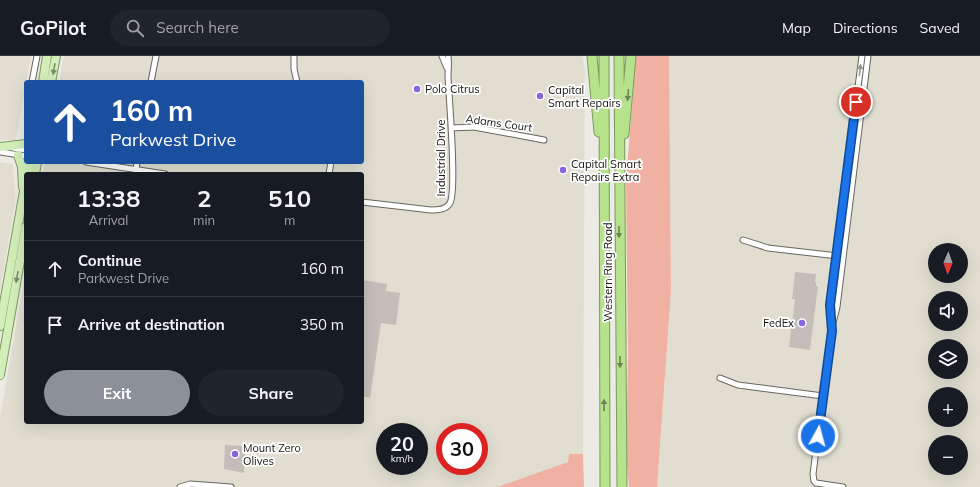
<!DOCTYPE html>
<html lang="en">
<head>
<meta charset="utf-8">
<style>
	body { margin:0; font-family:Mulish,sans-serif; background:#20242c; color:#f1f3f6; height:100vh; display:flex; flex-direction:column; font-size:15px; white-space:nowrap }
	* { box-sizing:border-box; margin:0 }
	p { font-size:13px; color:#9ea1a6 }
	.icon { flex:none; width:22px; height:22px; fill:none; stroke:currentColor; stroke-width:2; stroke-linecap:round; stroke-linejoin:round }
	.map { position:relative; flex:1; overflow:hidden }
	.panel { position:absolute; left:24px; top:116px; width:340px; height:252px; display:flex; flex-direction:column; background:#171b24; border-radius:4px; box-shadow:0 4px 16px #0002 }
	.panel>* { flex:none }
	.banner { position:absolute; left:24px; top:24px; width:340px; height:84px; border-radius:4px; box-shadow:0 4px 16px #0002; background:#1a4fa0; color:#fff; overflow:hidden }
	.needle { width:26px; rotate:182deg }
	.tools { position:absolute; left:928px; top:187px; display:grid; gap:8px }
	.tools a { display:grid; place-items:center; width:40px; height:40px; border-radius:50%; background:#171b24; box-shadow:0 4px 16px #0002; font-size:20px }
	.speed { position:absolute; left:376px; top:367px; display:flex; gap:8px; font-size:20px; font-weight:700; text-align:center }
	.speed>* { display:grid; place-content:center; width:52px; height:52px; border-radius:50%; background:#171b24; box-shadow:0 4px 16px #0002; line-height:1 }
	.speed small { font-size:10px; font-weight:400 }
	.speed .limit { border:6px solid #d22; background:#fff; color:#111 }
	.pin { position:absolute; display:grid; place-items:center; width:34px; height:34px; color:#fff; margin:-17px; border:2px solid #fff; border-radius:50%; box-shadow:0 1px 4px #0007 }
	.me { position:absolute; width:44px; margin:-22px; rotate:7deg; stroke-linejoin:round; filter:drop-shadow(0 0 3px #0008) }
	.turn { display:flex; align-items:center; gap:14px; height:84px; padding:0 20px; font-size:18px }
	.turn .icon { width:52px; height:52px; stroke-width:2.5 }
	.turn b { display:block; font-size:28px; line-height:34px }
	.eta { display:flex; justify-content:space-evenly; align-items:center; height:68px; text-align:center }
	.eta b { font-size:24px; font-weight:700; line-height:28px }
	.button { display:flex; gap:8px; margin-top:auto; padding:8px 20px }
	.button a { flex:1; height:46px; border-radius:24px; background:#8c9099; color:#fff; font-size:16px; font-weight:700; line-height:46px; text-align:center }
	.button a+a { background:#20242c; color:#f1f3f6 }
	ul { padding:0; list-style:none }
	li { display:flex; align-items:center; gap:12px; height:56px; padding:0 20px; border-top:1px solid #363941 }
	li div { flex:1 }
	li b { display:block; font-size:15px }
	li em { font-style:normal }
	header { display:flex; align-items:center; gap:24px; box-sizing:border-box; height:56px; padding:0 20px; background:#171b24; border-bottom:1px solid #363941 }
	header strong { font-size:19px }
	nav { display:flex; gap:22px; margin-inline-start:auto; font-size:14px }
	.search { width:280px; height:36px; background:#20242c; display:flex; align-items:center; gap:10px; box-sizing:border-box; padding:0 14px; border-radius:22px; color:#9ea1a6; font-size:15px }
	.map>svg:first-child { display:block }
	.built { fill:#e1ded1; fill-rule:evenodd }
	.green { fill:#f0b1a3 }
	.building { fill:#c3beba }
	.lines { fill:none; stroke-linecap:round; stroke-linejoin:round }
	.minor-casing { stroke:#676661; stroke-width:7 }
	.primary-casing { stroke:#7d9a60; stroke-width:10 }
	.motorway-casing { stroke:#7d9a60; stroke-width:11 }
	.minor { stroke:#fff; stroke-width:5 }
	.primary { stroke:#d3eeb9; stroke-width:8 }
	.motorway { stroke:#b5e28a; stroke-width:9 }
	.oneway { fill:#7d8c6e }
	.oneway2 { fill:#959594 }
	.oneway3 { fill:#6d8554 }
	.route-casing { stroke:#114b97; stroke-width:10 }
	.route { stroke:#1a73e8; stroke-width:7 }
	.poi-dot { fill:#8964df; stroke:#fff; stroke-width:1.5 }
	.labels { text-anchor:middle; stroke-width:3.5; stroke-linejoin:round; paint-order:stroke }
	.poi-label { font-size:11px; fill:#141412; stroke:#fff; text-anchor:start }
	.street-label { font-size:11px; fill:#141412; stroke:#fff }
</style>
</head>
<body>
<header>
<strong>GoPilot</strong>
<div class="search"><svg class="icon" aria-label="search" viewBox="0 0 24 24"><circle cx="10" cy="10" r="6"/><path d="M15 15l6 6"/></svg>Search here</div>
<nav><a>Map</a><a>Directions</a><a>Saved</a></nav>
</header>
<div class="map">
<svg width="980" height="431" viewBox="0 0 980 431">
	<rect width="100%" height="100%" fill="#ebeae4"/>
	<path class="built" d="M 0,0 L 31,0 L 16,84 L 0,84 Z
		M 64,0 L 582,0 L 585,14 L 583,398 L 569,398 L 568,406 L 497,431 L 0,431 L 0,362 L 26,211 L 26,366 L 362,366 L 362,118 L 43,118 L 45,106 L 362,106 L 362,26 L 59,26 ZM 385,376 L 419,376 L 419,410 L 385,410 ZM 445,376 L 479,376 L 479,410 L 445,410 Z
		M 669,0 L 980,0 L 980,431 L 657,431 L 671,235 ZM 935,194 L 961,194 L 961,220 L 935,220 ZM 935,242 L 961,242 L 961,268 L 935,268 ZM 935,290 L 961,290 L 961,316 L 935,316 ZM 935,338 L 961,338 L 961,364 L 935,364 ZM 935,386 L 961,386 L 961,412 L 935,412 Z
		M 0,106 L 13,108 L 15,146 L 0,235 Z"/>
	<path class="green" d="M 636,0 L 669,0 L 671,235 L 657,431 L 629,431 L 626,397 L 628,299 L 626,125 Z
		M 569,398 L 583,398 L 584,431 L 497,431 L 568,406 Z"/>
	<path class="building" d="M 795,216 L 816,218 L 815,226 L 816,226 L 816,230 L 818,230 L 810,294 L 789,291 L 795,243 L 792,243 Z
		M 362,224 L 387,228 L 386,235 L 400,237 L 396,269 L 381,267 L 370,342 L 362,340 Z
		M 225,389 L 245,390 L 244,417 L 224,413 Z"/>
	<g class="lines">
		<defs>
			<path id="minor" d="M 294,0 L 294,13 L 297,26
				M 442,0 L 447,12
				M 32,26 L 37,0
				M 151,26 L 156,0
				M 451,72 L 474,71 L 544,84
				M 13,92 L 26,94
				M 0,96 L 26,100
				M 86,106 L 165,118
				M 136,114 L 137,106
				M 329,118 L 331,106
				M 362,146 L 431,154 C 437,154 446,154 450,147 C 457,134 449,42 448,21 C 448,14 449,7 448,0
				M 743,184 L 768,192 L 838,200
				M 831,270 L 830,249 L 862,0
				M 720,322 L 738,329 L 823,340
				M 180,431 L 190,428 L 231,431
				M 843,431 L 816,427 L 814,425 L 813,418 L 831,275 L 837,251 L 868,0"/>
			<path id="primary" d="M 43,26 L 47,0
				M 51,26 L 56,0
				M 0,91 L 26,88
				M 18,99 L 22,111 L 23,131
				M 27,118 L 29,106
				M 35,118 L 37,106
				M 0,270 L 26,124
				M 0,319 L 26,171"/>
			<path id="motorway" d="M 592,0 L 599,76
				M 604,0 L 605,431
				M 619,0 L 622,431
				M 624,78 L 631,0"/>
		</defs>
		<use href="#minor" class="minor-casing"/>
		<use href="#primary" class="primary-casing"/>
		<use href="#motorway" class="motorway-casing"/>
		<use href="#minor" class="minor"/>
		<use href="#primary" class="primary"/>
		<use href="#motorway" class="motorway"/>
	</g>
	<defs><path id="oneway-solid" d="M-6-.8H1V-3.2L6.5 0L1 3.2V.8H-6Z"/></defs>
	<g class="oneway">
		<use href="#oneway-solid" transform="translate(54 13) rotate(100)"/>
		<use href="#oneway-solid" transform="translate(17 221) rotate(100)"/>
	</g>
	<use class="oneway2" href="#oneway-solid" transform="translate(860 14) rotate(-83)"/>
	<g class="oneway3">
		<use href="#oneway-solid" transform="translate(628 39) rotate(95)"/>
		<use href="#oneway-solid" transform="translate(619 176) rotate(90)"/>
		<use href="#oneway-solid" transform="translate(620 306) rotate(90)"/>
		<use href="#oneway-solid" transform="translate(604 349) rotate(-90)"/>
	</g>
	<g class="lines">
		<defs>
			<path id="route" d="M 818,380 L 832,275 L 830,249 L 856,46"/>
		</defs>
		<use href="#route" class="route-casing"/>
		<use href="#route" class="route"/>
	</g>
	<g class="poi-dot">
		<circle cx="417" cy="33" r="4"/>
		<circle cx="540" cy="40" r="4"/>
		<circle cx="563" cy="114" r="4"/>
		<circle cx="802" cy="267" r="4"/>
		<circle cx="235" cy="398" r="4"/>
	</g>
	<g class="labels">
		<g class="poi-label">
			<text x="425" y="37">Polo Citrus</text>
			<text x="548" y="38">Capital<tspan x="548" dy="13">Smart Repairs</tspan></text>
			<text x="571" y="112">Capital Smart<tspan x="571" dy="13">Repairs Extra</tspan></text>
			<text x="794" y="271" text-anchor="end">FedEx</text>
			<text x="243" y="396">Mount Zero<tspan x="243" dy="13">Olives</tspan></text>
		</g>
		<g class="street-label">
			<text transform="translate(499 67) rotate(8)" y="4">Adams Court</text>
			<text transform="translate(441 102) rotate(-90)" y="4">Industrial Drive</text>
			<text transform="translate(608 216) rotate(-90)" y="4">Western Ring Road</text>
		</g>
	</g>
</svg>
<div class="tools">
<a><svg class="needle" viewBox="-14 -14 28 28"><path d="M0-13l5 13h-10z" fill="#e53935"/><path d="M0 13l5-13h-10z" fill="#9ea1a6"/></svg></a>
<a><svg class="icon" aria-label="sound" viewBox="0 0 24 24"><path d="M4 9h4l5-4v14l-5-4H4zM17 9q2 3 0 6"/></svg></a>
<a><svg class="icon" aria-label="layers" viewBox="0 0 24 24"><path d="M12 4l9 5-9 5-9-5zM3 14l9 5 9-5"/></svg></a>
<a>+</a>
<a>−</a>
</div>
<div class="speed"><div>20<small>km/h</small></div><div class="limit">30</div></div>
<div class="pin" style="left:856px;top:46px;background:#d93025"><svg class="icon" aria-label="arrive" viewBox="0 0 24 24"><path d="M6 21V4h12l-3 4 3 4H6"/></svg></div>
<svg class="me" style="left:818px;top:380px" viewBox="-20 -20 40 40"><circle r="17" fill="#1a73e8" stroke="#fff" stroke-width="3"/><path d="M0-11L8 9 0 5-8 9z" fill="#fff"/></svg>
<div class="banner">
<div class="turn"><svg class="icon" aria-label="ahead" viewBox="0 0 24 24"><path d="M12 20V5M6 11l6-6 6 6"/></svg><div><b>160 m</b>Parkwest Drive</div></div>
</div>
<section class="panel">
<div class="eta">
<div><b>13:38</b><p>Arrival</p></div>
<div><b>2</b><p>min</p></div>
<div><b>510</b><p>m</p></div>
</div>
<ul>
<li><svg class="icon" aria-label="ahead" viewBox="0 0 24 24"><path d="M12 20V5M6 11l6-6 6 6"/></svg><div><b>Continue</b><p>Parkwest Drive</p></div><em>160 m</em></li>
<li><svg class="icon" aria-label="arrive" viewBox="0 0 24 24"><path d="M6 21V4h12l-3 4 3 4H6"/></svg><div><b>Arrive at destination</b></div><em>350 m</em></li>
</ul>
<div class="button"><a>Exit</a><a>Share</a></div>
</section>
</div>
</body>
</html>
